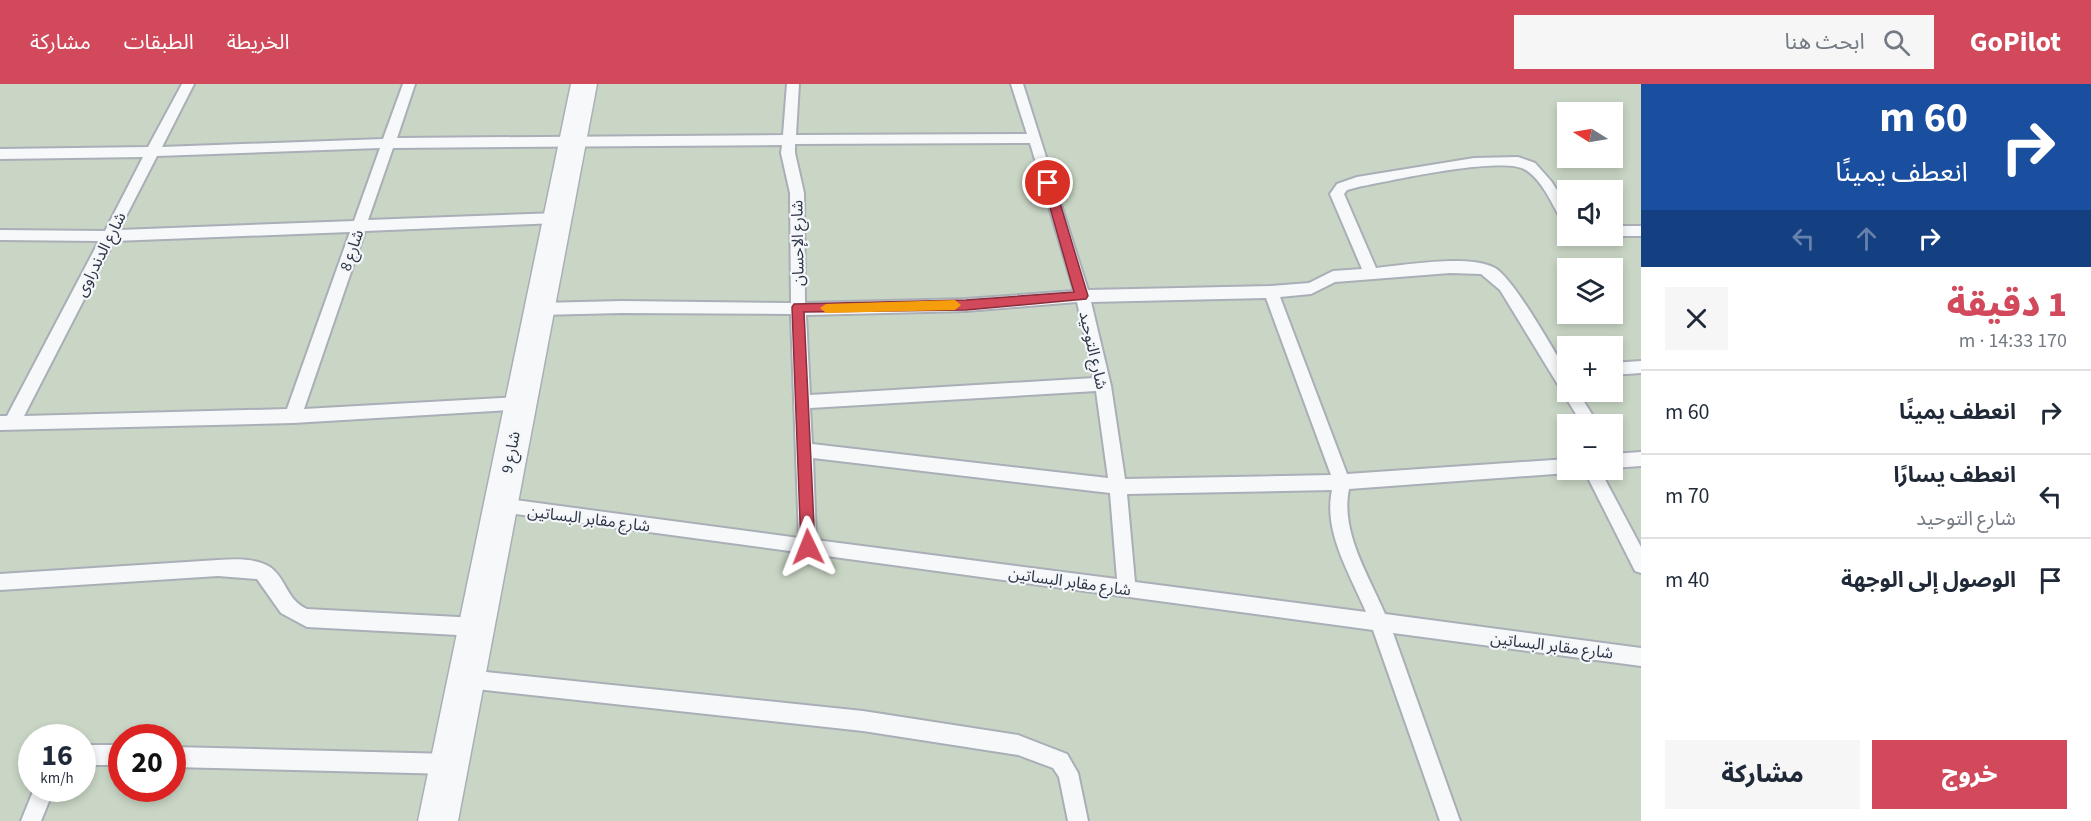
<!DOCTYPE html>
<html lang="ar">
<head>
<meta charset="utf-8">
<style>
	body { margin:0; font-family:"Source Sans 3","Noto Sans Arabic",sans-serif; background:#f6f6f7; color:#1f2937; direction:rtl; height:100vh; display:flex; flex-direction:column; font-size:22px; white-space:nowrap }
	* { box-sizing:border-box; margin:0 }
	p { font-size:20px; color:#747a83 }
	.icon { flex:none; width:33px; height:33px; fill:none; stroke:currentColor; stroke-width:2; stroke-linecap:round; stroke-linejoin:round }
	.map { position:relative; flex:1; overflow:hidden; direction:ltr }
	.drawer { display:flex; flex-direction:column; background:#fff; width:450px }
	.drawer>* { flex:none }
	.top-card { background:#1a4fa0; color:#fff; overflow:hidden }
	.needle { width:39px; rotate:281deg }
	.fabs { position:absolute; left:1557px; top:18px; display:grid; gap:12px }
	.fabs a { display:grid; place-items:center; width:66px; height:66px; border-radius:0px; background:#fff; box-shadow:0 3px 9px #0003; font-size:30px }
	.speed { position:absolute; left:18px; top:640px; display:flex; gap:12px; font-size:30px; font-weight:700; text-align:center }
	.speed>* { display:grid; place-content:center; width:78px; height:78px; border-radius:50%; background:#fff; box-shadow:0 3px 9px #0003; line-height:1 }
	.speed small { font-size:15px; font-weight:400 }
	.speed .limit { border:9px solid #d22; background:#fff; color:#111 }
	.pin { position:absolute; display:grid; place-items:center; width:51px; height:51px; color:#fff; margin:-26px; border:3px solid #fff; border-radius:50%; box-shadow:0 2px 6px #0007 }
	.me { position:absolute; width:66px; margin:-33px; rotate:358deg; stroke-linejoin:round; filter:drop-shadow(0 0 4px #0008) }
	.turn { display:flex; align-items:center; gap:21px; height:126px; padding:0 24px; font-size:27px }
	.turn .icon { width:78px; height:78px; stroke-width:2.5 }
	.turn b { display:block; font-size:42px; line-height:51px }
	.lanes { display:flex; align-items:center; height:57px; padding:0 24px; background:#0003; justify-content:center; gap:30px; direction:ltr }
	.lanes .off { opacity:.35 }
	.round { display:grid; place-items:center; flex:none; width:63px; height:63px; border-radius:0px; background:#f6f6f7 }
	.head { display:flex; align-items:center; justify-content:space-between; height:102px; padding:0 24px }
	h1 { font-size:36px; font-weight:800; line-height:45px; color:#d1495b }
	.cta { display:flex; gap:12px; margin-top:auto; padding:12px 24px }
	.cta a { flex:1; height:69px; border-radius:0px; background:#d1495b; color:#fff; font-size:24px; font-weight:800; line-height:69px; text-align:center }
	.cta a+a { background:#f6f6f7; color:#1f2937 }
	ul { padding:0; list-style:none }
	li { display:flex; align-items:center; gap:18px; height:84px; padding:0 24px; border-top:2px solid #e0e1e3 }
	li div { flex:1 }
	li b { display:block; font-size:22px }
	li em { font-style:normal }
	header { display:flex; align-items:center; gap:36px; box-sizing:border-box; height:84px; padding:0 30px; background:#d1495b; color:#fff }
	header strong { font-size:28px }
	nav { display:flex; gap:33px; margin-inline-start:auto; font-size:21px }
	.search { width:420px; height:54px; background:#f6f6f7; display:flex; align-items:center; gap:15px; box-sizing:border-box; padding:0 21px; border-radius:0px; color:#747a83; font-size:22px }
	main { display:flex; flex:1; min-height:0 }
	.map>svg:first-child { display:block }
	.green { fill:#c9d6c5; fill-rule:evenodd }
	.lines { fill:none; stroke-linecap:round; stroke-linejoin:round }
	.service-casing { stroke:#a9aeb7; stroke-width:4 }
	.tertiary-casing { stroke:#a9aeb7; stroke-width:3 }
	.service { fill:#f7f8fa; fill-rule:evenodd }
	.tertiary { fill:#f7f8fa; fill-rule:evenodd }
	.route { fill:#d1495b; stroke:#882f3b; stroke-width:1.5 }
	.slow { fill:#f59e0b }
	.labels { text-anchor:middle; stroke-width:4.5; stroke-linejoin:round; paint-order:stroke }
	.street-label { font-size:16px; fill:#2b3445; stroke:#f4f6f9 }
</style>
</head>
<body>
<header>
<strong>GoPilot</strong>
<div class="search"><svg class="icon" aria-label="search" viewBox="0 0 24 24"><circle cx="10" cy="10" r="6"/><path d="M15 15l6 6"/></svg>ابحث هنا</div>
<nav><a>الخريطة</a><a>الطبقات</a><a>مشاركة</a></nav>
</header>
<main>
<section class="drawer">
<div class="top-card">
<div class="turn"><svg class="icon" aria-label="right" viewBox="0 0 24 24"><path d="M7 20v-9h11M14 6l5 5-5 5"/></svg><div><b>60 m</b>انعطف يمينًا</div></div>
<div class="lanes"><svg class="icon off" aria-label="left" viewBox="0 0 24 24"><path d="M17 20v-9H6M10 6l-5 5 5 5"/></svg><svg class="icon off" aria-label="ahead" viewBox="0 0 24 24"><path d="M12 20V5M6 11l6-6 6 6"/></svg><svg class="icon" aria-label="right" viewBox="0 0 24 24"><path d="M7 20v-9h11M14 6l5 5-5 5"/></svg></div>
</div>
<div class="head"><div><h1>1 دقيقة</h1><p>170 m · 14:33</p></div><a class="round"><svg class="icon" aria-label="close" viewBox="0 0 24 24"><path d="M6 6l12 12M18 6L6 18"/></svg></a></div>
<ul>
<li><svg class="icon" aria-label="right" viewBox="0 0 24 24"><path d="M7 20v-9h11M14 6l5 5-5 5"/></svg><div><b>انعطف يمينًا</b></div><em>60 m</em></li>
<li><svg class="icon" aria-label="left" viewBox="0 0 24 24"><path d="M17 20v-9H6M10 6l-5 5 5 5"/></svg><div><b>انعطف يسارًا</b><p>شارع التوحيد</p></div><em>70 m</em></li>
<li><svg class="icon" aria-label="arrive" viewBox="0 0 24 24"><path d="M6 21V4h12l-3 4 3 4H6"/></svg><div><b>الوصول إلى الوجهة</b></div><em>40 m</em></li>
</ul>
<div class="cta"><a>خروج</a><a>مشاركة</a></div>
</section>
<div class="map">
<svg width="1641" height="737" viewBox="0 0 1641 737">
	<rect width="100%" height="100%" fill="#e4e7ec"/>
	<path class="green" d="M 0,0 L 1641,0 L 1641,737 L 0,737 ZM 1568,28 L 1612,28 L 1612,74 L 1568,74 ZM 1568,106 L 1612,106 L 1612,152 L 1568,152 ZM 1568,184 L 1612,184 L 1612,230 L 1568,230 ZM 1568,262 L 1612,262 L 1612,308 L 1568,308 ZM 1568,340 L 1612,340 L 1612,386 L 1568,386 ZM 32,654 L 82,654 L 82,705 L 32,705 ZM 122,654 L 172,654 L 172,705 L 122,705 Z"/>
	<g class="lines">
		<defs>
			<path id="service" d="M 182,0 L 194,0 L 162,63 L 383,55 L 403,0 L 415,0 L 397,54 L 783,51 L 787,0 L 799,0 L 796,51 L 1027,50 L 1011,0 L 1023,0 L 1088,206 L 1271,202 L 1309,199 L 1333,187 L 1362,185 L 1330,110 L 1337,100 L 1357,93 L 1474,74 L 1518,73 L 1535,79 L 1551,97 L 1568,123 L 1568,140 L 1563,139 C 1553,122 1543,97 1526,86 C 1503,71 1389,97 1358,103 L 1347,106 L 1344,110 L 1376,184 C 1406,181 1469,170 1495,184 C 1514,195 1554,267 1568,290 L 1568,308 L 1578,308 L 1598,340 L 1582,340 L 1500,206 L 1481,190 L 1450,189 L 1335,198 L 1311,210 L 1280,213 L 1347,390 L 1568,375 L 1568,386 L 1575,386 L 1568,389 L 1349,405 C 1340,448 1369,492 1385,530 L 1641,564 L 1641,582 L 1393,549 L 1460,737 L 1440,737 L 1373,546 L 494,427 L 491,422 L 494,417 L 500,414 L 799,454 L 791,230 L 622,229 L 539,231 L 534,229 L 532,225 L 534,221 L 539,219 L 622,217 L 791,219 L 790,109 L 781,69 L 782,61 L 393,64 L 368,136 L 558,129 L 565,134 L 558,139 L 365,147 L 304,325 L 520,313 L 526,315 L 528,320 L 526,325 L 293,339 L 0,346 L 0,332 L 7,332 L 99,157 L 0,156 L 0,146 L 105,147 L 143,73 L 0,75 L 0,65 L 148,63 ZM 1030,59 L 1074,207 L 966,215 L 805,219 L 804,109 L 795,69 L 795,60 ZM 380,64 L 354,137 L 119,146 L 157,72 ZM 350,148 L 287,325 L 24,332 L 114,157 ZM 1266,214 L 1331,391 L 1125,395 L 1111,302 L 1091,218 ZM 1077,218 L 1094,294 L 810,311 L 806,231 L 966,227 ZM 1096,307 L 1108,394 L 812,360 L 810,324 ZM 813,374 L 1110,409 L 1117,495 L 816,456 ZM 1332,406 C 1323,448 1350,490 1366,528 L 1135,498 L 1127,410 Z
				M 1612,142 L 1641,142 L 1641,152 L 1610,152 L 1612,152 Z
				M 1641,277 L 1641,289 L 1612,291 L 1612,279 Z
				M 1641,368 L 1641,382 L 1612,384 L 1612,370 Z
				M 1584,386 L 1600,386 L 1641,463 L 1641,489 L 1635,487 Z
				M 218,476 C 235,475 255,474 270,483 C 286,494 287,517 307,525 L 477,534 L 483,537 L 486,543 L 483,549 L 477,552 L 307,543 L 281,529 L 257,495 L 218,492 L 0,506 L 0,490 Z
				M 467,586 L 863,627 L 1018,651 L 1067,670 L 1078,689 L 1088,737 L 1068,737 L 1059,693 L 1053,684 L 1018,671 L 863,647 L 467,604 L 460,602 L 458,595 L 460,588 Z
				M 82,661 L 122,661 L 122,681 L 82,681 Z
				M 172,663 L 451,670 L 458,673 L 461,680 L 458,687 L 451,690 L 172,683 Z
				M 34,705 L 54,705 L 41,737 L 21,737 Z"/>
			<path id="tertiary" d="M 571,0 L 597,0 L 458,737 L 418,737 Z"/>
		</defs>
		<use href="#service" class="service-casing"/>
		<use href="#tertiary" class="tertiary-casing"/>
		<use href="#service" class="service"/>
		<use href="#tertiary" class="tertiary"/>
	</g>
	<path class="route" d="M 1048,95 L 1054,99 L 1088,212 L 1086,215 L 966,226 L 804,228 L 815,463 L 813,467 L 808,469 L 803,467 L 801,463 L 792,223 L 794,220 L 966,216 L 1074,208 L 1043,99 Z"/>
	<path class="slow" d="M 955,216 L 961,221 L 955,226 L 826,229 L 820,224 L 826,220 Z"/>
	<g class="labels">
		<g class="street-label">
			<text transform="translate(797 159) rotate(-91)" y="6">شارع الإحسان</text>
			<text transform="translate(351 166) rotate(-71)" y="6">شارع 8</text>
			<text transform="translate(100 170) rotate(-63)" y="6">شارع الدندراوى</text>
			<text transform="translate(1094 266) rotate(77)" y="6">شارع التوحيد</text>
			<text transform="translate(510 368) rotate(-79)" y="6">شارع 9</text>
			<text transform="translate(589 434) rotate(7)" y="6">شارع مقابر البساتين</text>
			<text transform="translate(1070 497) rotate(8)" y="6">شارع مقابر البساتين</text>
			<text transform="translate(1552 561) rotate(7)" y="6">شارع مقابر البساتين</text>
		</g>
	</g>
</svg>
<div class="fabs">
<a><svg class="needle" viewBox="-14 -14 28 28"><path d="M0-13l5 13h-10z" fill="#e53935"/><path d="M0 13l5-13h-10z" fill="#747a83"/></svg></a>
<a><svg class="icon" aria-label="sound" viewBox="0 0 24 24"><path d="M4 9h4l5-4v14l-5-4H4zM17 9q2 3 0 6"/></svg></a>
<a><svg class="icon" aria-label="layers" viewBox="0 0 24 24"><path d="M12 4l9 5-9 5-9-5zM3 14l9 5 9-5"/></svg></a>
<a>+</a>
<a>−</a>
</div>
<div class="speed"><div>16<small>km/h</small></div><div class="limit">20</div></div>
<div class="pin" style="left:1048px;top:99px;background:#d93025"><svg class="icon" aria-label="arrive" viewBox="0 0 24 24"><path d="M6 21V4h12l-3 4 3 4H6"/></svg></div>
<svg class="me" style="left:808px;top:463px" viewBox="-20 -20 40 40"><path d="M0-17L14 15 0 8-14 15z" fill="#d1495b" stroke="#fff" stroke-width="4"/></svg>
</div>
</main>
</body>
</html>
